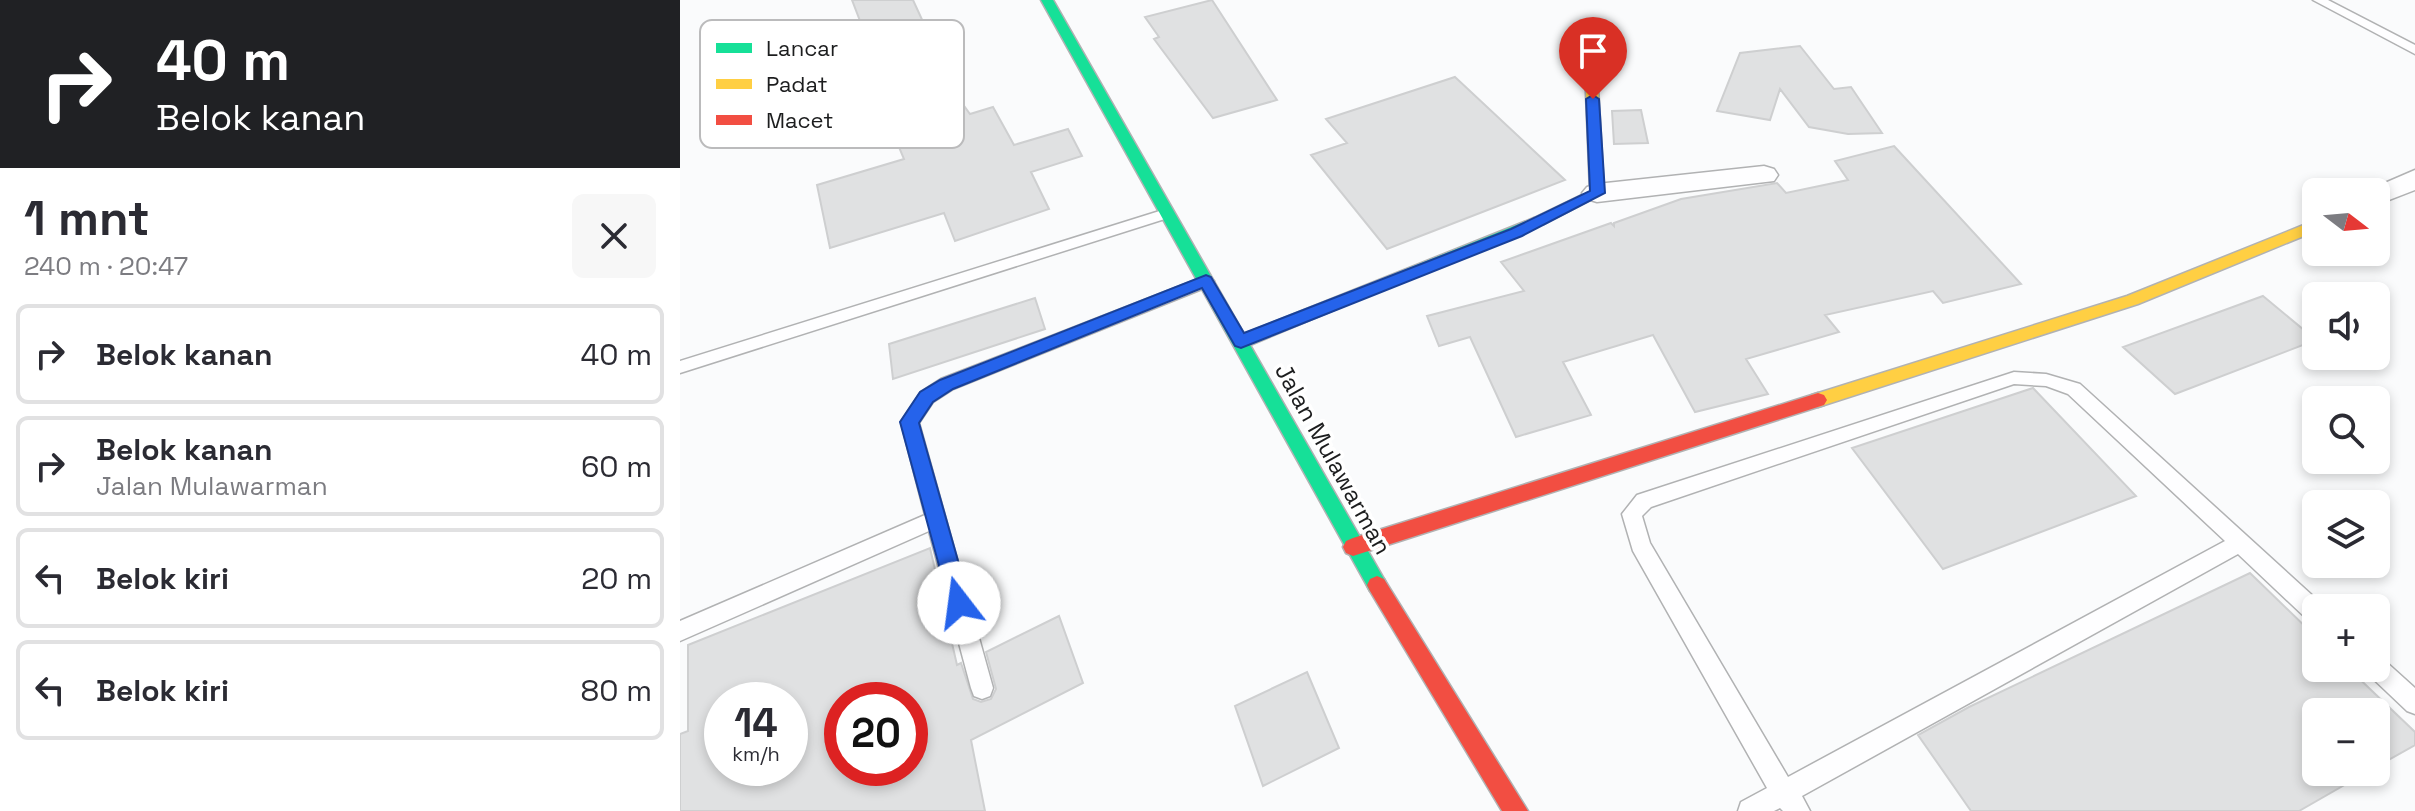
<!DOCTYPE html>
<html lang="id">
<head>
<meta charset="utf-8">
<style>
	body { margin:0; font-family:"Space Grotesk",sans-serif; background:#f7f7f7; color:#2b2b33; height:100vh; display:flex; flex-direction:column; font-size:30px; white-space:nowrap }
	* { box-sizing:border-box; margin:0 }
	p { font-size:26px; color:#7c7c81 }
	.icon { flex:none; width:44px; height:44px; fill:none; stroke:currentColor; stroke-width:2; stroke-linecap:round; stroke-linejoin:round }
	.map { position:relative; flex:1; overflow:hidden }
	.panel { display:flex; flex-direction:column; background:#fff; width:680px }
	.panel>* { flex:none }
	.hud { background:#202124; color:#fff; overflow:hidden }
	.needle { width:52px; rotate:106deg }
	.controls { position:absolute; left:1622px; top:178px; display:grid; gap:16px }
	.controls a { display:grid; place-items:center; width:88px; height:88px; border-radius:12px; background:#fff; box-shadow:0 4px 12px #0003; font-size:40px }
	.speed { position:absolute; left:24px; top:682px; display:flex; gap:16px; font-size:40px; font-weight:700; text-align:center }
	.speed>* { display:grid; place-content:center; width:104px; height:104px; border-radius:50%; background:#fff; box-shadow:0 4px 12px #0003; line-height:1 }
	.speed small { font-size:20px; font-weight:400 }
	.speed .limit { border:12px solid #d22; background:#fff; color:#111 }
	.pin { position:absolute; display:grid; place-items:center; width:68px; height:68px; color:#fff; margin:-82px -34px; border-radius:50% 50% 50% 0; rotate:-45deg; box-shadow:0 0 8px #0007 }
	.pin .icon { rotate:45deg }
	.me { position:absolute; width:88px; margin:-44px; rotate:345deg; stroke-linejoin:round; filter:drop-shadow(0 0 6px #0008) }
	.turn { display:flex; align-items:center; gap:28px; height:168px; padding:0 24px; font-size:36px }
	.turn .icon { width:104px; height:104px; stroke-width:2.5 }
	.turn b { display:block; font-size:56px; line-height:68px }
	.round { display:grid; place-items:center; flex:none; width:84px; height:84px; border-radius:12px; background:#f7f7f7 }
	.head { display:flex; align-items:center; justify-content:space-between; height:136px; padding:0 24px }
	h1 { font-size:48px; font-weight:700; line-height:60px }
	ul { padding:0; list-style:none }
	li { display:flex; align-items:center; gap:24px; height:100px; margin:0 16px 12px; padding:0 8px; border:4px solid #e1e1e2; border-radius:12px }
	li div { flex:1 }
	li b { display:block; font-size:30px }
	li em { font-style:normal }
	main { display:flex; flex:1; min-height:0 }
	.map>svg:first-child { display:block }
	.building { fill:#e0e1e2; stroke:#cecfd0; stroke-width:2; fill-rule:evenodd }
	.lines { fill:none; stroke-linecap:round; stroke-linejoin:round }
	.lane-casing { stroke:#b1b2b3; stroke-width:3 }
	.street-casing { stroke:#b1b2b3; stroke-width:3 }
	.fast-casing { stroke:#b1b2b3; stroke-width:3 }
	.slow-casing { stroke:#b1b2b3; stroke-width:3 }
	.jam-casing { stroke:#b1b2b3; stroke-width:3 }
	.lane { fill:#fefeff; fill-rule:evenodd }
	.street { fill:#fefeff; fill-rule:evenodd }
	.fast { fill:#16e098; fill-rule:evenodd }
	.slow { fill:#ffcf43; fill-rule:evenodd }
	.jam { fill:#f24e42; fill-rule:evenodd }
	.route { fill:#2563eb; stroke:#184099; stroke-width:2 }
	.labels { text-anchor:middle; stroke-width:7; stroke-linejoin:round; paint-order:stroke }
	.street-label { font-size:24px; fill:#1c1d1e; stroke:#fff }
	.key { fill:#fff; stroke:#bbbbbc; stroke-width:2 }
	.key-label { font-size:22px; fill:#1c1d1e }
</style>
</head>
<body>
<main>
<section class="panel">
<div class="hud">
<div class="turn"><svg class="icon" aria-label="right" viewBox="0 0 24 24"><path d="M7 20v-9h11M14 6l5 5-5 5"/></svg><div><b>40 m</b>Belok kanan</div></div>
</div>
<div class="head"><div><h1>1 mnt</h1><p>240 m · 20:47</p></div><a class="round"><svg class="icon" aria-label="close" viewBox="0 0 24 24"><path d="M6 6l12 12M18 6L6 18"/></svg></a></div>
<ul>
<li><svg class="icon" aria-label="right" viewBox="0 0 24 24"><path d="M7 20v-9h11M14 6l5 5-5 5"/></svg><div><b>Belok kanan</b></div><em>40 m</em></li>
<li><svg class="icon" aria-label="right" viewBox="0 0 24 24"><path d="M7 20v-9h11M14 6l5 5-5 5"/></svg><div><b>Belok kanan</b><p>Jalan Mulawarman</p></div><em>60 m</em></li>
<li><svg class="icon" aria-label="left" viewBox="0 0 24 24"><path d="M17 20v-9H6M10 6l-5 5 5 5"/></svg><div><b>Belok kiri</b></div><em>20 m</em></li>
<li><svg class="icon" aria-label="left" viewBox="0 0 24 24"><path d="M17 20v-9H6M10 6l-5 5 5 5"/></svg><div><b>Belok kiri</b></div><em>80 m</em></li>
</ul>
</section>
<div class="map">
<svg width="1735" height="811" viewBox="0 0 1735 811">
	<rect width="100%" height="100%" fill="#fafbfc"/>
	<path class="building" d="M 172,0 L 233,0 L 250,37 L 237,41 L 290,114 L 313,107 L 334,145 L 388,129 L 402,156 L 351,172 L 369,209 L 275,241 L 264,213 L 150,248 L 137,185 L 224,159 L 197,94 L 171,103 L 140,47 L 185,34 Z
		M 532,0 L 597,100 L 533,118 L 474,39 L 479,37 L 465,17 Z
		M 1120,46 L 1154,89 L 1171,87 L 1202,133 L 1168,134 L 1129,127 L 1100,89 L 1090,120 L 1037,111 L 1060,53 Z
		M 775,77 L 885,180 L 707,249 L 631,155 L 667,143 L 646,119 Z
		M 961,110 L 968,143 L 934,144 L 932,111 Z
		M 1214,146 L 1341,284 L 1263,303 L 1253,291 L 1145,315 L 1159,332 L 1066,359 L 1088,394 L 1015,412 L 973,335 L 883,362 L 911,415 L 836,437 L 790,337 L 759,346 L 747,316 L 844,291 L 821,262 L 931,223 L 934,226 L 934,223 L 1001,199 L 1097,183 L 1106,193 L 1168,180 L 1155,161 Z
		M 1583,296 L 1636,340 L 1495,394 L 1443,347 Z
		M 355,298 L 365,329 L 213,379 L 209,344 Z
		M 1353,388 L 1456,496 L 1263,569 L 1172,448 Z
		M 250,548 L 277,665 L 281,663 L 293,699 L 301,702 L 311,699 L 316,689 L 306,652 L 379,616 L 403,683 L 291,740 L 305,811 L 0,811 L 0,734 L 8,731 L 8,645 ZM 42,700 L 110,700 L 110,768 L 42,768 ZM 162,700 L 230,700 L 230,768 L 162,768 Z
		M 1570,573 L 1636,637 L 1636,668 L 1668,668 L 1735,732 L 1735,745 L 1696,767 L 1696,712 L 1636,712 L 1636,772 L 1687,772 L 1619,811 L 1291,811 L 1238,735 L 1289,707 Z
		M 627,672 L 659,748 L 583,786 L 555,706 Z"/>
	<g class="lines">
		<defs>
			<path id="lane" d="M 1633,0 L 1648,0 L 1735,45 L 1735,54 Z
				M 486,209 L 491,211 L 491,217 L 0,373 L 0,361 Z
				M 526,276 L 534,281 L 532,285 L 273,389 L 253,402 L 239,423 L 313,688 L 310,696 L 302,699 L 294,696 L 291,688 L 249,531 L 0,641 L 0,621 L 245,515 L 221,422 L 241,392 L 261,379 Z
				M 1334,372 L 1366,374 L 1400,384 L 1644,606 L 1636,608 L 1636,623 L 1628,620 L 1558,554 L 1122,796 L 1130,811 L 1103,811 L 1100,808 L 1094,811 L 1058,811 L 1061,802 L 1087,788 L 953,551 L 942,514 L 957,495 ZM 1334,384 L 1366,386 L 1388,394 L 1545,541 L 1108,777 L 970,543 L 962,516 L 971,507 Z
				M 1696,657 L 1704,660 L 1735,688 L 1735,714 L 1727,711 L 1688,674 L 1685,668 L 1696,668 Z"/>
			<path id="street" d="M 1084,166 L 1094,169 L 1098,175 L 1094,181 L 917,202 L 907,199 L 902,193 L 907,187 L 917,184 Z
				M 1735,170 L 1735,190 L 1696,205 L 1696,192 L 1684,192 Z"/>
			<path id="fast" d="M 361,0 L 373,0 L 564,334 L 854,218 L 864,218 L 867,221 L 570,345 L 704,579 L 707,585 L 704,591 L 697,594 L 690,591 Z"/>
			<path id="slow" d="M 911,65 L 917,69 L 924,193 L 864,224 L 854,224 L 854,218 L 910,191 L 905,69 Z
				M 1636,220 L 1636,231 L 1458,304 L 1138,407 L 1129,400 L 1132,395 L 1447,296 Z"/>
			<path id="jam" d="M 1138,393 L 1144,395 L 1147,400 L 1144,405 L 673,556 L 666,553 L 663,547 L 666,541 L 673,538 Z
				M 697,576 L 704,579 L 848,811 L 822,811 L 690,591 L 687,585 L 690,579 Z"/>
		</defs>
		<use href="#lane" class="lane-casing"/>
		<use href="#street" class="street-casing"/>
		<use href="#fast" class="fast-casing"/>
		<use href="#slow" class="slow-casing"/>
		<use href="#jam" class="jam-casing"/>
		<use href="#lane" class="lane"/>
		<use href="#street" class="street"/>
		<use href="#fast" class="fast"/>
		<use href="#slow" class="slow"/>
		<use href="#jam" class="jam"/>
	</g>
	<path class="route" d="M 913,95 L 919,99 L 925,193 L 842,236 L 561,348 L 555,346 L 522,288 L 273,389 L 253,402 L 239,423 L 290,603 L 286,610 L 279,613 L 271,610 L 220,422 L 240,392 L 260,380 L 526,275 L 531,277 L 564,333 L 831,229 L 910,191 L 906,99 Z"/>
	<g class="labels">
		<g class="street-label">
			<text transform="translate(653 459) rotate(61)" y="8">Jalan Mulawarman</text>
		</g>
	</g>
	<rect x="20" y="20" width="264" height="128" rx="12" class="key"/>
	<rect x="36" y="43" width="36" height="10" fill="#16e098"/>
	<rect x="36" y="79" width="36" height="10" fill="#ffcf43"/>
	<rect x="36" y="115" width="36" height="10" fill="#f24e42"/>
	<g class="key-label">
		<text x="86" y="56">Lancar</text>
		<text x="86" y="92">Padat</text>
		<text x="86" y="128">Macet</text>
	</g>
</svg>
<div class="controls">
<a><svg class="needle" viewBox="-14 -14 28 28"><path d="M0-13l5 13h-10z" fill="#e53935"/><path d="M0 13l5-13h-10z" fill="#7c7c81"/></svg></a>
<a><svg class="icon" aria-label="sound" viewBox="0 0 24 24"><path d="M4 9h4l5-4v14l-5-4H4zM17 9q2 3 0 6"/></svg></a>
<a><svg class="icon" aria-label="search" viewBox="0 0 24 24"><circle cx="10" cy="10" r="6"/><path d="M15 15l6 6"/></svg></a>
<a><svg class="icon" aria-label="layers" viewBox="0 0 24 24"><path d="M12 4l9 5-9 5-9-5zM3 14l9 5 9-5"/></svg></a>
<a>+</a>
<a>−</a>
</div>
<div class="speed"><div>14<small>km/h</small></div><div class="limit">20</div></div>
<div class="pin" style="left:913px;top:99px;background:#d93025"><svg class="icon" aria-label="arrive" viewBox="0 0 24 24"><path d="M6 21V4h12l-3 4 3 4H6"/></svg></div>
<svg class="me" style="left:279px;top:603px" viewBox="-20 -20 40 40"><circle r="19" fill="#fff"/><path d="M0-13L10 11 0 6-10 11z" fill="#2563eb"/></svg>
</div>
</main>
</body>
</html>
